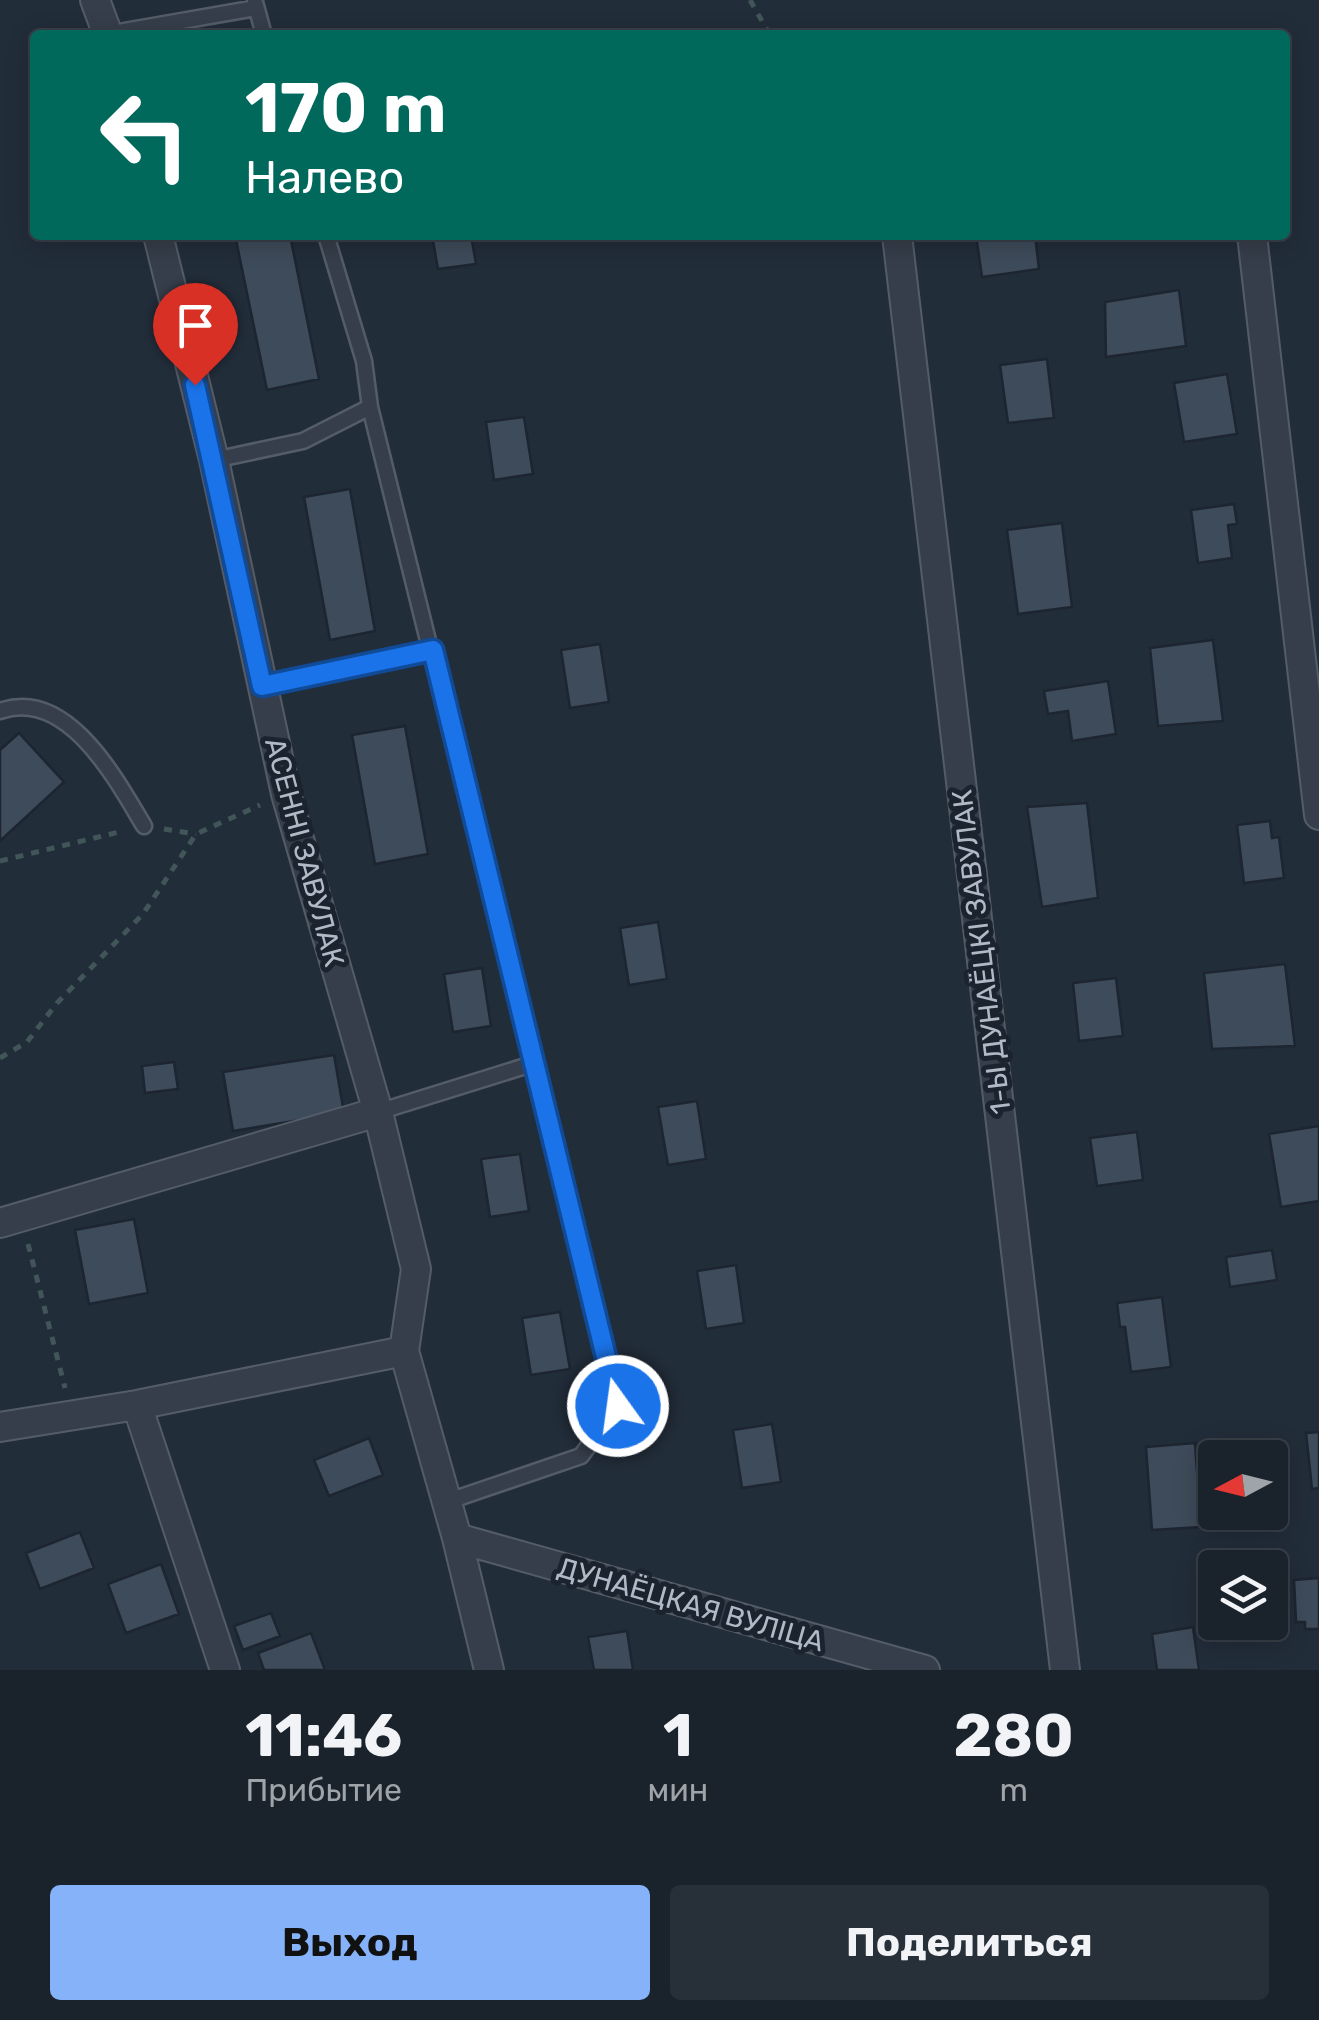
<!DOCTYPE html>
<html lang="ru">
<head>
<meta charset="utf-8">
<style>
	body { margin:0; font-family:Rubik,sans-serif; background:#272f38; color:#f1f3f6; height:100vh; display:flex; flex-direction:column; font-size:38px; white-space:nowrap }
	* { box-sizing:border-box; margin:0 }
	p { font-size:32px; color:#9fa4a9 }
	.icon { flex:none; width:55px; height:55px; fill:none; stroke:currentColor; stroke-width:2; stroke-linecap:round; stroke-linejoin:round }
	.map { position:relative; height:1670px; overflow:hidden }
	.panel { display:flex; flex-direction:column; background:#1a222c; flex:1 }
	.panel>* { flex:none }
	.banner { position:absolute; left:30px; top:30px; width:1260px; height:210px; border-radius:10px; box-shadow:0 5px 25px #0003,0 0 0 2px #383f48; background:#00695c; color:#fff; overflow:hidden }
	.needle { width:65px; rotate:263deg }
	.fabs { position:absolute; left:1198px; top:1440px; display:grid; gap:20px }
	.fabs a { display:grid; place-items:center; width:90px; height:90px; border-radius:10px; background:#1a222c; box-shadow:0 5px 25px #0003,0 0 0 2px #383f48; font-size:50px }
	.pin { position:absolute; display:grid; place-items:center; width:85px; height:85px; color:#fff; margin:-102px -42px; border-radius:50% 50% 50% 0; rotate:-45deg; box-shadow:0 0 10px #0007 }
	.pin .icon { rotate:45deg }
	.me { position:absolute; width:110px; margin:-55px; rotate:346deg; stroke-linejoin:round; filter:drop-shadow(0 0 8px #0008) }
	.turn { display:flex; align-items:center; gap:35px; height:210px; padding:0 50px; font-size:45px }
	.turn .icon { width:130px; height:130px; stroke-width:2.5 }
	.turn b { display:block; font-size:70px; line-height:85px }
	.eta { display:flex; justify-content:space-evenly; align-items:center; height:170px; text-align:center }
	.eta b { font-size:60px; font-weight:700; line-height:70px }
	.cta { display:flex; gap:20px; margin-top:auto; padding:20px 50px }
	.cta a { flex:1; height:115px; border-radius:10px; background:#85b2f8; color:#111; font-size:40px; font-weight:700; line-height:115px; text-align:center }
	.cta a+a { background:#272f38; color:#f1f3f6 }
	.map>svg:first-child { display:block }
	.building { fill:#3e4b5a; stroke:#1d2531; stroke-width:2.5 }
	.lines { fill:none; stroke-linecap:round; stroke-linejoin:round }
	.lane-casing { stroke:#545c68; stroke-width:19 }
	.street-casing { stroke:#545c68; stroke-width:32 }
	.path { stroke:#425659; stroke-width:5; stroke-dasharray:8 8; stroke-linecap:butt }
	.lane { stroke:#363e4b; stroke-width:14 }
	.street { stroke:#363e4b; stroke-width:28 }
	.route-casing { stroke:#114b97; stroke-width:25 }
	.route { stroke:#1a73e8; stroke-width:18 }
	.labels { text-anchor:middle; stroke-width:10; stroke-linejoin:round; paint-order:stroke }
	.street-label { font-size:28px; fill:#b1b9c7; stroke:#1b232f }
</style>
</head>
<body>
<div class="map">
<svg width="1319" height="1670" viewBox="0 0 1319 1670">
	<rect width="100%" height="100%" fill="#222d3a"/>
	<path class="building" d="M 235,235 L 290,235 L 319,379 L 267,390 Z
		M 432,235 L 471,235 L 476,264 L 438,269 Z
		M 976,235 L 1035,235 L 1039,269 L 982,277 Z
		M 1179,290 L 1186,346 L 1106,357 L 1105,302 Z
		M 1047,359 L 1054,418 L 1008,423 L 1000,365 Z
		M 1227,374 L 1237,434 L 1184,442 L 1174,383 Z
		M 524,417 L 533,474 L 494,480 L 486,422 Z
		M 350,489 L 375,631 L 330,640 L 304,497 Z
		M 1234,504 L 1237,524 L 1228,525 L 1232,558 L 1198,563 L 1191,510 Z
		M 1062,523 L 1072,607 L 1018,614 L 1007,530 Z
		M 1213,640 L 1223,721 L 1158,726 L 1150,648 Z
		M 600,644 L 609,702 L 570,708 L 561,650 Z
		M 1108,681 L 1116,734 L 1072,741 L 1068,711 L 1048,714 L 1044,691 Z
		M 405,726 L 428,854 L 375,864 L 352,735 Z
		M 19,733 L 64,782 L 0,841 L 0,750 Z
		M 1087,803 L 1098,898 L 1042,907 L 1027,807 Z
		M 1270,821 L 1272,838 L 1279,837 L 1284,878 L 1244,883 L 1237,825 Z
		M 658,922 L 667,979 L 629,985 L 620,928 Z
		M 1285,964 L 1295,1046 L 1212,1049 L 1204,973 Z
		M 482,968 L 491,1026 L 453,1032 L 444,974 Z
		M 1116,978 L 1123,1036 L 1079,1041 L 1073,983 Z
		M 334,1055 L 344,1113 L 233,1131 L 223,1072 Z
		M 174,1062 L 178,1089 L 145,1093 L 142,1066 Z
		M 697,1101 L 706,1159 L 668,1165 L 658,1107 Z
		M 1319,1126 L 1319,1201 L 1281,1207 L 1269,1134 Z
		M 1137,1132 L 1143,1180 L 1097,1186 L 1090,1138 Z
		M 520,1154 L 529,1211 L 490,1217 L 481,1159 Z
		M 134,1219 L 148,1293 L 89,1304 L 75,1230 Z
		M 1272,1250 L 1277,1280 L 1230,1287 L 1226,1257 Z
		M 736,1265 L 744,1323 L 706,1329 L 697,1271 Z
		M 1162,1297 L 1171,1367 L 1131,1372 L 1125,1327 L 1120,1327 L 1117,1303 Z
		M 560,1312 L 570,1369 L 531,1375 L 522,1318 Z
		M 772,1424 L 781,1482 L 742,1488 L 733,1430 Z
		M 1319,1432 L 1319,1488 L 1312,1489 L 1306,1433 Z
		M 369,1438 L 383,1475 L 329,1496 L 314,1460 Z
		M 1195,1443 L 1201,1527 L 1152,1530 L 1146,1447 Z
		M 80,1532 L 94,1568 L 40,1589 L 26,1553 Z
		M 161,1564 L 179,1614 L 126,1633 L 108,1584 Z
		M 1319,1578 L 1319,1629 L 1305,1629 L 1305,1622 L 1296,1622 L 1294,1580 Z
		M 271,1613 L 280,1636 L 243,1650 L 234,1626 Z
		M 1193,1627 L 1199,1670 L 1157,1670 L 1152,1634 Z
		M 627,1631 L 633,1670 L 594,1670 L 588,1637 Z
		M 311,1633 L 325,1670 L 264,1670 L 258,1653 Z"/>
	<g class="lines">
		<defs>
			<path id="lane" d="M 255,2 L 264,35
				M 107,34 L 256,8
				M 326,235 L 364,361 L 370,407 L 618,1406 L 581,1456 L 446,1502
				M 214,460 L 303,441 L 370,407
				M 262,686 L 433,650
				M 0,711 C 67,687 116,779 144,826
				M 378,1112 L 532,1064"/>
			<path id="street" d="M 95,0 L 108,35
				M 158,235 L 214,460 L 286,794 L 378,1112 L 416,1269 L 404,1351 L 457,1538 L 489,1670
				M 897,235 L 1065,1670
				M 1252,235 L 1319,815
				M 0,1223 L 378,1112
				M 137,1405 L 225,1670
				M 0,1427 L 137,1405 L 404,1351
				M 457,1538 L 925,1670"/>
		</defs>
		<use href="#lane" class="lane-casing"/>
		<use href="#street" class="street-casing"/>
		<path class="path" d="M 750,0 L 770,35
			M 164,829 L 196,834
			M 0,861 L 123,831
			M 0,1058 L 27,1042 L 57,1003 L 143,914 L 196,834 L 260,805
			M 28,1244 L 65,1388"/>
		<use href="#lane" class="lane"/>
		<use href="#street" class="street"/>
	</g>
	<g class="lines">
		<defs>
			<path id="route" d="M 195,385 L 262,686 L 433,650 L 618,1406"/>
		</defs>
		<use href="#route" class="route-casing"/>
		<use href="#route" class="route"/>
	</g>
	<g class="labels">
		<g class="street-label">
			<text transform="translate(305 852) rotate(75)" y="10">АСЕННІ ЗАВУЛАК</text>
			<text transform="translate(981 952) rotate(-97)" y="10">1-Ы ДУНАЁЦКІ ЗАВУЛАК</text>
			<text transform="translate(691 1604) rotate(16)" y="10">ДУНАЁЦКАЯ ВУЛІЦА</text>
		</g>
	</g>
</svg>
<div class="fabs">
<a><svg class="needle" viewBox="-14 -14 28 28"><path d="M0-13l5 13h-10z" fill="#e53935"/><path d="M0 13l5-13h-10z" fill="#9fa4a9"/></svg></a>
<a><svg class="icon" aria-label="layers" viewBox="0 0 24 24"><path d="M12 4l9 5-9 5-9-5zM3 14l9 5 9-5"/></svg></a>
</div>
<div class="pin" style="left:195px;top:385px;background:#d93025"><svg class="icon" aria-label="arrive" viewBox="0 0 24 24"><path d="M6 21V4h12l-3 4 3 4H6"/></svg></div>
<svg class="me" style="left:618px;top:1406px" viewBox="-20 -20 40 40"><circle r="17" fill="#1a73e8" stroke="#fff" stroke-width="3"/><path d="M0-11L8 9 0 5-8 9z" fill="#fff"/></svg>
<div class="banner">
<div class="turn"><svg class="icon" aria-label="left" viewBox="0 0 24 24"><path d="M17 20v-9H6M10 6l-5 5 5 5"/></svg><div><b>170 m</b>Налево</div></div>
</div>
</div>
<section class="panel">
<div class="eta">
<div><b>11:46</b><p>Прибытие</p></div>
<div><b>1</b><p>мин</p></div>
<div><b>280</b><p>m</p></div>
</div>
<div class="cta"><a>Выход</a><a>Поделиться</a></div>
</section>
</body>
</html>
